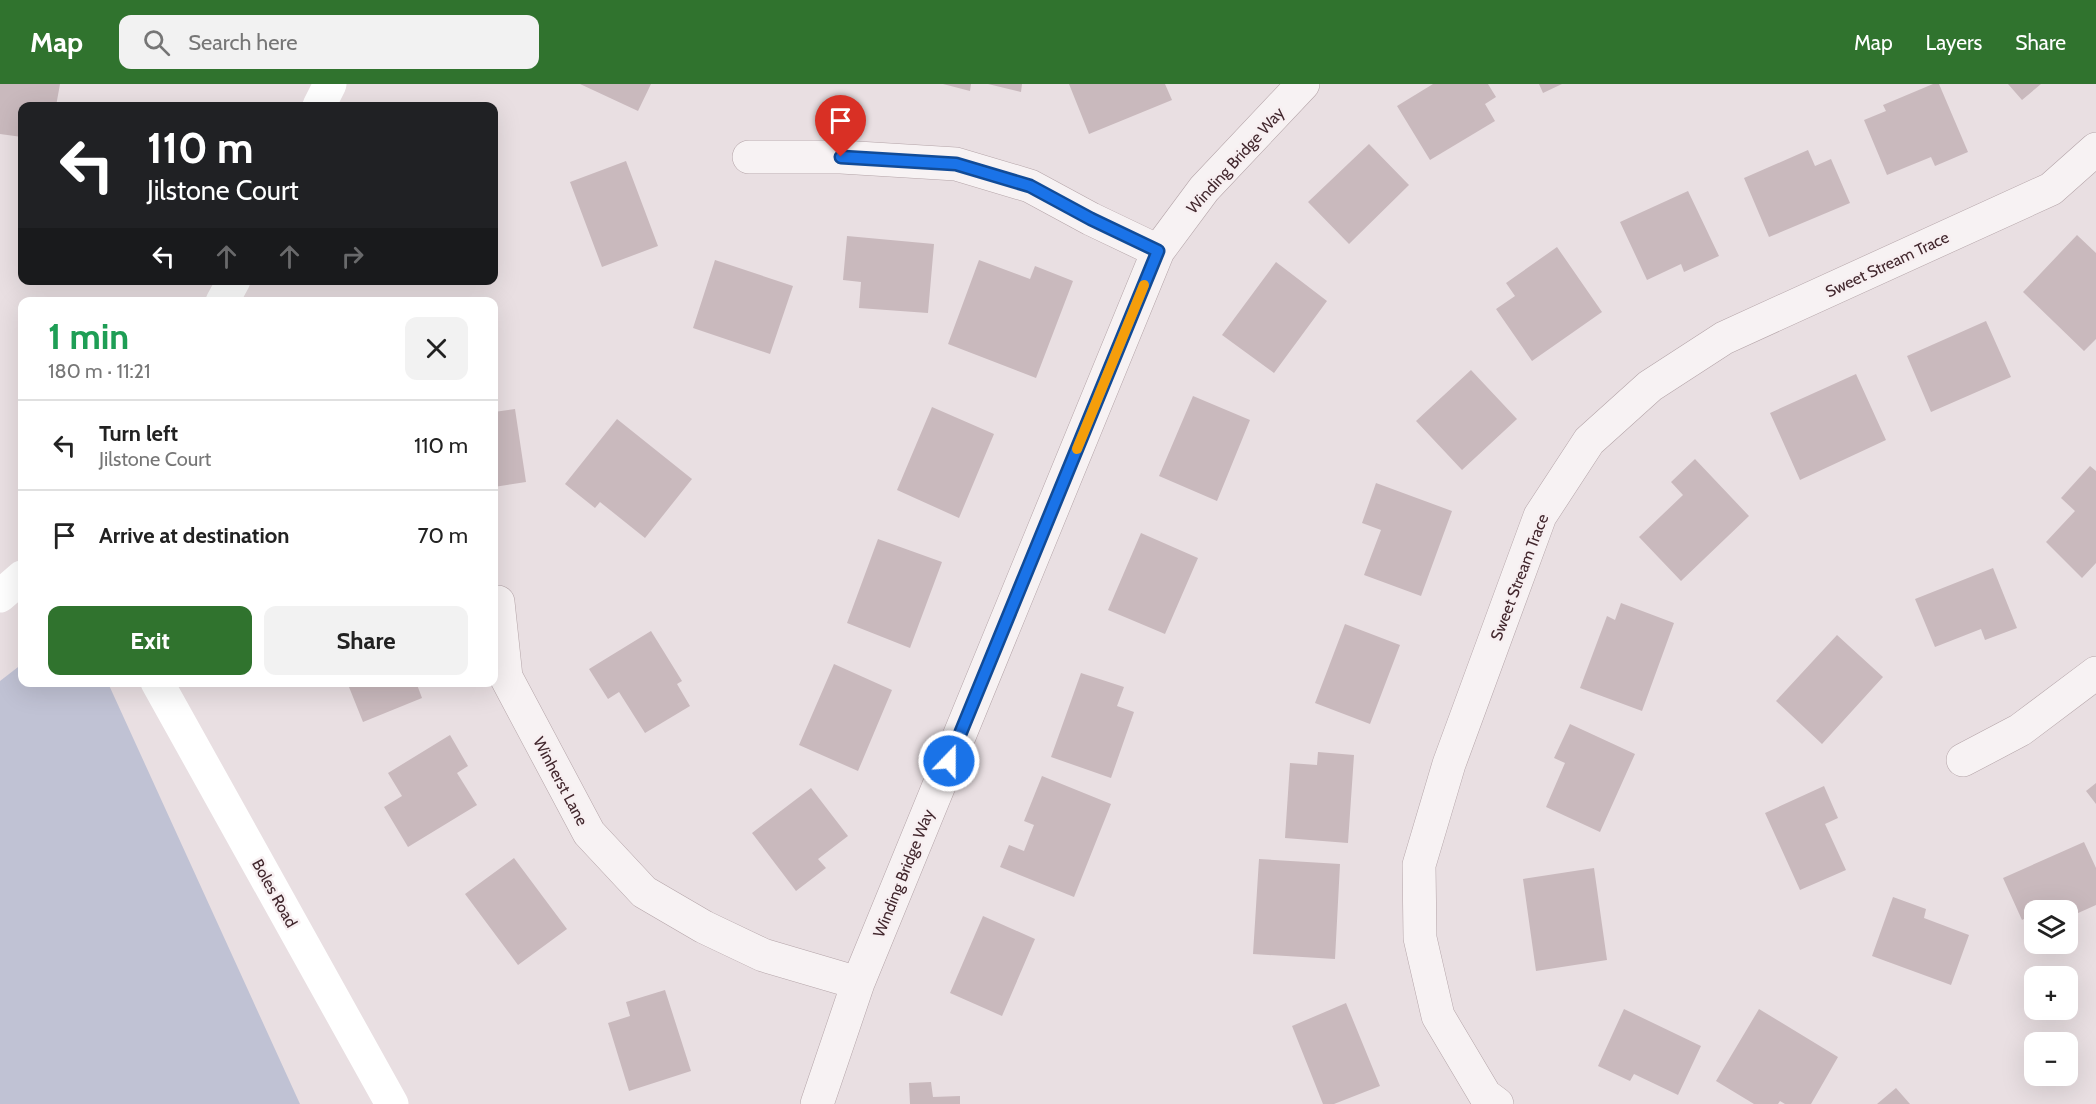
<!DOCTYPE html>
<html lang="en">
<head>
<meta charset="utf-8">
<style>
	body { margin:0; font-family:Cabin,sans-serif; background:#f2f2f2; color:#222; height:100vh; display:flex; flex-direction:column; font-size:22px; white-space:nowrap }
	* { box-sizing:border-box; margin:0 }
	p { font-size:20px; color:#767676 }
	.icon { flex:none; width:33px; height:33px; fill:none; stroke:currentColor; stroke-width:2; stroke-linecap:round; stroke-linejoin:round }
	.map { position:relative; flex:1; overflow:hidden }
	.details { position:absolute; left:18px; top:213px; width:480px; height:390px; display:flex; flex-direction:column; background:#fff; border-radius:12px; box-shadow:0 6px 24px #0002 }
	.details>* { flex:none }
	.banner { position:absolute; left:18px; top:18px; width:480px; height:183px; border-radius:12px; box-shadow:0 6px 24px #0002; background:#202124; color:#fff; overflow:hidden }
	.fabs { position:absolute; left:2024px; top:816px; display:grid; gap:12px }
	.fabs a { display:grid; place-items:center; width:54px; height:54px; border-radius:12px; background:#fff; box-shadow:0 6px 24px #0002; font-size:30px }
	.pin { position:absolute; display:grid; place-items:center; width:51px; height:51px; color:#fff; margin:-62px -26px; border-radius:50% 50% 50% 0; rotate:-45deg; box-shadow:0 0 6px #0007 }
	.pin .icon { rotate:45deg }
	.me { position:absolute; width:66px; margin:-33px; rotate:22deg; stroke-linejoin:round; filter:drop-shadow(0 0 4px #0008) }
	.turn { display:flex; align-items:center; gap:21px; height:126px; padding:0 30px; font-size:27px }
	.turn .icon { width:78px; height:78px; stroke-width:2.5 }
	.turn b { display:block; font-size:42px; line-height:51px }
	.lanes { display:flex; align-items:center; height:57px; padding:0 30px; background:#0003; justify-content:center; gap:30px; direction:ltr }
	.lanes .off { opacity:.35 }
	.round { display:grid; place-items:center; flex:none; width:63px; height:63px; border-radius:12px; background:#f2f2f2 }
	.summary { display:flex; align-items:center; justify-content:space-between; height:102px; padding:0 30px }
	h1 { font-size:36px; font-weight:800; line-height:45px; color:#1e9e55 }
	.primary-button { display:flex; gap:12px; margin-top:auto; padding:12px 30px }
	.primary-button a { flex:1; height:69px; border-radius:12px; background:#30732e; color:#fff; font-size:24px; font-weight:800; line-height:69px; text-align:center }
	.primary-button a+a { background:#f2f2f2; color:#222 }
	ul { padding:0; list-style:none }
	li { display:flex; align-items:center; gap:18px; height:90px; padding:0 30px; border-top:2px solid #e0e0e0 }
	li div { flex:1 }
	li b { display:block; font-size:22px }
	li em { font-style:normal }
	header { display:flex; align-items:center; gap:36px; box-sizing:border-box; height:84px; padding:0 30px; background:#30732e; color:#fff }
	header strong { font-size:28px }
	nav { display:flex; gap:33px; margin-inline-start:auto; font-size:21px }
	.search { width:420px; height:54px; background:#f2f2f2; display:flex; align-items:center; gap:15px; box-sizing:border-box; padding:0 21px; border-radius:12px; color:#767676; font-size:22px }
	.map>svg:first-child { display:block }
	.green { fill:#c0c2d4 }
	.building { fill:#c9b9bd }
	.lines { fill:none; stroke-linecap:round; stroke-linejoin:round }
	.street-casing { stroke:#b4a4a8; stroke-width:34 }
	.street { stroke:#f7f2f3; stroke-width:33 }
	.secondary { stroke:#fff; stroke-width:33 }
	.route-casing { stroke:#114b97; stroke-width:15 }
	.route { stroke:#1a73e8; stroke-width:10 }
	.slow { stroke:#f59e0b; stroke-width:10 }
	.labels { text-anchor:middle; stroke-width:5; stroke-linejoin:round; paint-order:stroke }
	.street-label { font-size:16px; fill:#42272d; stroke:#f7eff1 }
</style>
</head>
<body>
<header>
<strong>Map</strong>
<div class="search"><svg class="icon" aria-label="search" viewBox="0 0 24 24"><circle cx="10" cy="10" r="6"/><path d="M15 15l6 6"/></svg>Search here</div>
<nav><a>Map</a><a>Layers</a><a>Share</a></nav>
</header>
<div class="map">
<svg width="2096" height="1020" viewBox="0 0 2096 1020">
	<rect width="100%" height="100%" fill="#e9dfe2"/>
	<path class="green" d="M 22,580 L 22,598 L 108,599 L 300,1020 L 0,1020 L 0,597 Z"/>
	<path class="building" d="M 0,0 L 60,0 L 56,22 L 22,22 L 22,53 L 0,50 Z
		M 580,0 L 651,0 L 638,27 Z
		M 943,0 L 971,0 L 970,7 Z
		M 988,0 L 1022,0 L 1021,8 Z
		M 1069,0 L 1165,0 L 1172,16 L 1089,50 Z
		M 1433,0 L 1488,0 L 1496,13 L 1485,20 L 1495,37 L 1430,76 L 1397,22 Z
		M 1539,0 L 1562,0 L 1543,9 Z
		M 1933,0 L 1939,0 L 1968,68 L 1935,82 L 1931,73 L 1887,91 L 1864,36 L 1886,27 L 1883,21 Z
		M 2008,0 L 2041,0 L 2022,16 Z
		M 1369,60 L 1409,101 L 1349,160 L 1308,118 Z
		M 1808,66 L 1815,82 L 1831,75 L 1850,119 L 1769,153 L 1744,94 Z
		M 626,77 L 658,162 L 602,183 L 570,98 Z
		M 1688,107 L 1719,172 L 1684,188 L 1681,180 L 1647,196 L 1620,138 Z
		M 2077,151 L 2096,169 L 2096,255 L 2084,267 L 2023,208 Z
		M 847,152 L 934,160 L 928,229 L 859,224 L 861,198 L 843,196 Z
		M 1557,163 L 1602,228 L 1532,277 L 1496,225 L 1515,212 L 1506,199 Z
		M 715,176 L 793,202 L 770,270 L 693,244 Z
		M 979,176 L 1030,195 L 1035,182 L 1073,197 L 1036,294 L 948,260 Z
		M 1276,178 L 1327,217 L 1274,289 L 1222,251 Z
		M 1986,237 L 2011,293 L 1931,328 L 1907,272 Z
		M 1471,286 L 1517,335 L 1462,386 L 1416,337 Z
		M 1856,290 L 1886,356 L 1800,396 L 1770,329 Z
		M 1193,312 L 1250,336 L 1217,417 L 1159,392 Z
		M 932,323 L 994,350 L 959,434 L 897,406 Z
		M 515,325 L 526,398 L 494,403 L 494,328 Z
		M 617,335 L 692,395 L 645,454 L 600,418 L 595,424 L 565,400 Z
		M 1695,375 L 1749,432 L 1681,497 L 1639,453 L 1683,411 L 1671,398 Z
		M 2090,382 L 2096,387 L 2096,479 L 2082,494 L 2046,458 L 2075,427 L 2061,414 Z
		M 1376,399 L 1452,427 L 1421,512 L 1364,491 L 1381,446 L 1362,439 Z
		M 1141,449 L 1198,474 L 1165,550 L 1108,526 Z
		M 878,455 L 942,478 L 910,564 L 847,539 Z
		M 1993,484 L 2017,544 L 1985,556 L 1981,545 L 1935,563 L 1915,515 Z
		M 1621,519 L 1674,539 L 1642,627 L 1580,604 L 1607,532 L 1615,536 Z
		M 1345,540 L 1400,561 L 1370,640 L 1315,619 Z
		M 651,547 L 682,597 L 677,600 L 690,622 L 645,649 L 619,608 L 608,615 L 589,585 Z
		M 1837,551 L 1883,593 L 1822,660 L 1776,617 Z
		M 834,580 L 892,606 L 858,687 L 799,661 Z
		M 1081,589 L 1124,603 L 1117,622 L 1134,628 L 1111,694 L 1051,673 Z
		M 347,598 L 416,598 L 422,614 L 363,638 Z
		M 1570,640 L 1635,670 L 1600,748 L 1546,723 L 1565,679 L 1554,674 Z
		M 450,651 L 468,682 L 457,689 L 477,721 L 408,763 L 384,723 L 402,712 L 388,689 Z
		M 1318,668 L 1354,671 L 1348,759 L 1285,754 L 1290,679 L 1317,681 Z
		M 1042,692 L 1111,720 L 1074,813 L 1000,783 L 1009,761 L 1024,767 L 1034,741 L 1024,737 Z
		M 2096,699 L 2096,720 L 2086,707 Z
		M 1824,702 L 1838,734 L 1825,740 L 1846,786 L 1800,806 L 1765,729 Z
		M 811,704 L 848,752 L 818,775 L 826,784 L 796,807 L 752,749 Z
		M 2084,758 L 2096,784 L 2096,821 L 2067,834 L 2067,826 L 2034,826 L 2034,830 L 2022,836 L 2003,794 Z
		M 514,774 L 567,845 L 518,881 L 465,810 Z
		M 1259,775 L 1340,780 L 1335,875 L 1253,870 Z
		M 1594,784 L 1607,876 L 1536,887 L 1523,795 Z
		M 1893,813 L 1926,825 L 1924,834 L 1969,851 L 1951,901 L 1872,872 Z
		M 983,832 L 1035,855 L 1002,932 L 950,909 Z
		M 665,906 L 691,987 L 629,1007 L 608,939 L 630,932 L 626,918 Z
		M 1346,919 L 1380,1002 L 1334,1020 L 1323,1020 L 1292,942 Z
		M 1624,925 L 1701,962 L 1678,1011 L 1634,990 L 1630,997 L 1598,982 Z
		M 1759,925 L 1838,973 L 1811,1020 L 1785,1020 L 1780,1017 L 1778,1020 L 1754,1020 L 1716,997 Z
		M 931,998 L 933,1013 L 960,1012 L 960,1020 L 910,1020 L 909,999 Z
		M 1896,1004 L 1910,1020 L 1877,1020 Z"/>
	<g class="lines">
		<defs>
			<path id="street" d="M 749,73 L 841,73 L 956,80 L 1030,102 L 1091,135 L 1158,167
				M 498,518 L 506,593 L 589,749 L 644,808 L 704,843 L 763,871 L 858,899
				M 1963,676 L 2020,646 L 2096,589
				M 817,1020 L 858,899 L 1158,167 L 1204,105 L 1303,0
				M 1497,1020 L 1485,1011 L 1438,932 L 1420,854 L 1419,781 L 1449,680 L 1540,432 L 1589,357 L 1650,302 L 1724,254 L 2051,105 L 2096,65"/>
		</defs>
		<use href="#street" class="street-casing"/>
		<use href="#street" class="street"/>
		<path class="secondary" d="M 319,22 L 330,0
			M 222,218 L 234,196
			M 0,512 L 22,493
			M 157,598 L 392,1020"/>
	</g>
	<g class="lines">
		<defs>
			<path id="route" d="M 841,73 L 956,80 L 1030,102 L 1091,135 L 1158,167 L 949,677"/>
		</defs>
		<use href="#route" class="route-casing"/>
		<use href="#route" class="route"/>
		<path class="slow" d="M 1077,365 L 1144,201"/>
	</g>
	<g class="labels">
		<g class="street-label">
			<text transform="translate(1235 76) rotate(-48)" y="6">Winding Bridge Way</text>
			<text transform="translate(1887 180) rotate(-25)" y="6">Sweet Stream Trace</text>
			<text transform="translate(1519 493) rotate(-69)" y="6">Sweet Stream Trace</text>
			<text transform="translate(561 697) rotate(62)" y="6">Winherst Lane</text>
			<text transform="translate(903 789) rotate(-68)" y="6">Winding Bridge Way</text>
			<text transform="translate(275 809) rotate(61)" y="6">Boles Road</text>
		</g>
	</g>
</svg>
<div class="fabs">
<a><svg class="icon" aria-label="layers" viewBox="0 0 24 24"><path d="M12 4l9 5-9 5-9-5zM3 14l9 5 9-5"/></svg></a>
<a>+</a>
<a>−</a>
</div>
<div class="pin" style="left:841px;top:73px;background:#d93025"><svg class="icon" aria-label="arrive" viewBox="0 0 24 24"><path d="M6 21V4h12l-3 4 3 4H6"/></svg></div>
<svg class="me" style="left:949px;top:677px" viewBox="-20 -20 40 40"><circle r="17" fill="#1a73e8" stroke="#fff" stroke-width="3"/><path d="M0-11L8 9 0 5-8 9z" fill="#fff"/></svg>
<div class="banner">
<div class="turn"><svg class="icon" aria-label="left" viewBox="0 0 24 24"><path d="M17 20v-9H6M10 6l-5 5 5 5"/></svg><div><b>110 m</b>Jilstone Court</div></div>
<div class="lanes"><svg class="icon" aria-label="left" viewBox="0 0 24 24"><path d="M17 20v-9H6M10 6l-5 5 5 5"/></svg><svg class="icon off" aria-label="ahead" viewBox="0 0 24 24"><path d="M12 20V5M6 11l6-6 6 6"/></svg><svg class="icon off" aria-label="ahead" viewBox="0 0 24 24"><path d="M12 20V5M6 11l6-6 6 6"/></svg><svg class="icon off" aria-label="right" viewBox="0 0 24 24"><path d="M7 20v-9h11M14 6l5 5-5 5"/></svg></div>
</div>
<section class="details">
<div class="summary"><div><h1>1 min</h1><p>180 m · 11:21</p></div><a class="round"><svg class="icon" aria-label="close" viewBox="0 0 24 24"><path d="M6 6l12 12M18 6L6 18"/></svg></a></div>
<ul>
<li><svg class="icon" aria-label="left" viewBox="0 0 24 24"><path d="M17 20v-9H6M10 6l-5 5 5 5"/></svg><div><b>Turn left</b><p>Jilstone Court</p></div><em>110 m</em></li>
<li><svg class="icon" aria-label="arrive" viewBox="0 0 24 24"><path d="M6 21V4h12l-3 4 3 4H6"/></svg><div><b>Arrive at destination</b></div><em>70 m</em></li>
</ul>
<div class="primary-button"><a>Exit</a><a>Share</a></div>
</section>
</div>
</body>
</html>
